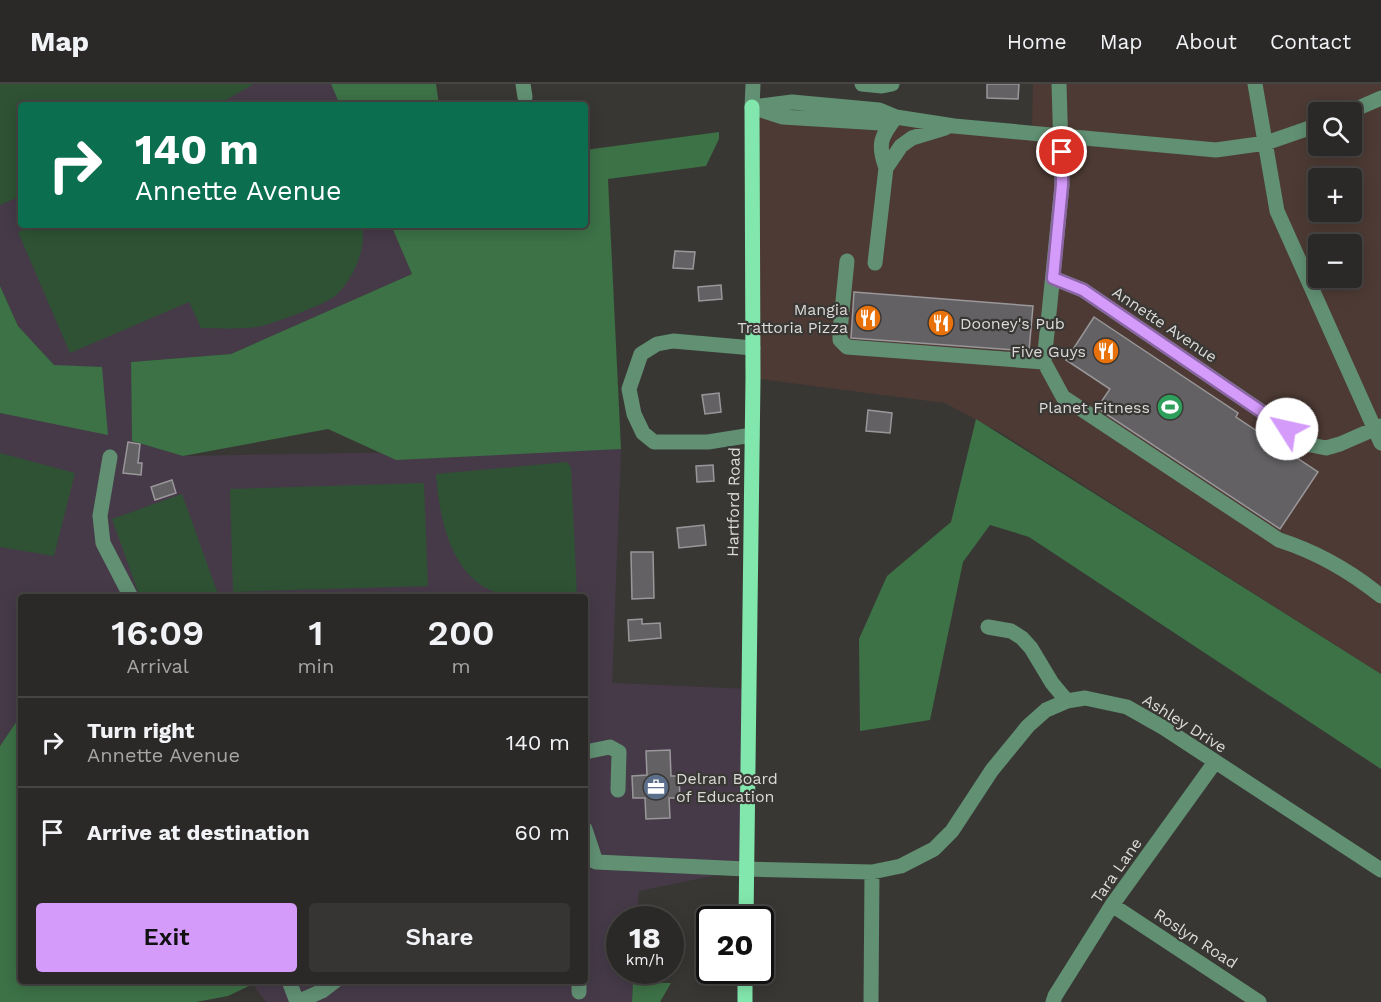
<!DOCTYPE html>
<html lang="en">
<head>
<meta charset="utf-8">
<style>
	body { margin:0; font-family:"Work Sans",sans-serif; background:#373533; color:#f1f3f6; height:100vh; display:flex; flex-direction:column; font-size:22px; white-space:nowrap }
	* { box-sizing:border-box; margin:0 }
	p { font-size:20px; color:#a6a6a7 }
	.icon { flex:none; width:33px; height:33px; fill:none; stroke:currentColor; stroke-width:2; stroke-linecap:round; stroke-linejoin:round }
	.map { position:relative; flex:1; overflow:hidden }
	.side { position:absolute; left:18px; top:510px; width:570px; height:390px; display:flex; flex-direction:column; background:#2b2927; border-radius:6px; box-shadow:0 3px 15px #0003,0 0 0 2px #474544 }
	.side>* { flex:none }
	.top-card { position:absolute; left:18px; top:18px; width:570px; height:126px; border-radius:6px; box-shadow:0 3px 15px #0003,0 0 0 2px #474544; background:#0b6e4f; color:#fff; overflow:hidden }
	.buttons { position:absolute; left:1308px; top:18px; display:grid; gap:12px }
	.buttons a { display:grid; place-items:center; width:54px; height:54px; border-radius:6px; background:#2b2927; box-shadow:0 3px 15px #0003,0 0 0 2px #474544; font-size:30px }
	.speed { position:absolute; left:606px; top:822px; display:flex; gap:12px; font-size:30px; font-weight:700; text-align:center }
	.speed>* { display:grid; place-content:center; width:78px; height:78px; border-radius:50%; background:#2b2927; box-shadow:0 3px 15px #0003,0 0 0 2px #474544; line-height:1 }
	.speed small { font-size:15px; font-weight:400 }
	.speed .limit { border:3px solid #111; border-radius:9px; background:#fff; color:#111 }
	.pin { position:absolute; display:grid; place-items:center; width:51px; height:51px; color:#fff; margin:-26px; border:3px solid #fff; border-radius:50%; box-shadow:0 2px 6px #0007 }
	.me { position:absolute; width:66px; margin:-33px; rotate:305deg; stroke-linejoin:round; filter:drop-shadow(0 0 4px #0008) }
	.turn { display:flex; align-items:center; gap:21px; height:126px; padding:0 18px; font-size:27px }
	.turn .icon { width:78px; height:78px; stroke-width:2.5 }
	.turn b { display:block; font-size:42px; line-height:51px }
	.eta { display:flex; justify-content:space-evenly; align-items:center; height:102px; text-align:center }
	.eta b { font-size:36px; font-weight:600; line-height:42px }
	.cta { display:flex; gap:12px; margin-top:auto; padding:12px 18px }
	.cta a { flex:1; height:69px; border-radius:6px; background:#d59bfb; color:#111; font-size:24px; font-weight:600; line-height:69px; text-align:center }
	.cta a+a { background:#373533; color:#f1f3f6 }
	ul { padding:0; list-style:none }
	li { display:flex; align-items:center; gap:18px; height:90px; padding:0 18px; border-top:2px solid #474544 }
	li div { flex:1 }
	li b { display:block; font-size:22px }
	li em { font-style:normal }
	header { display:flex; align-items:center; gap:36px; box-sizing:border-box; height:84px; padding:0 30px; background:#2b2927; border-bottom:2px solid #474544 }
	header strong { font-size:28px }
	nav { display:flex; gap:33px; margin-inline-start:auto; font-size:21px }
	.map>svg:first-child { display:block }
	.commercial { fill:#4d3a34; fill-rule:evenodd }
	.education { fill:#463a49 }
	.green { fill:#2f5234 }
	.forest { fill:#3d7146 }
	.building { fill:#636164; stroke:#9a979b; stroke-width:1.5 }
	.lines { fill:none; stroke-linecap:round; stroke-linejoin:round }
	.minor { stroke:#619073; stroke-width:15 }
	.major { stroke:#82e7ad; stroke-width:15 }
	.route-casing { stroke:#8a65a3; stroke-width:15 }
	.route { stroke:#d59bfb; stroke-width:10 }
	.labels { text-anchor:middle; stroke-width:4.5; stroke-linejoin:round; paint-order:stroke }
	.poi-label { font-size:16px; fill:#dbdad8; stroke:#393734; text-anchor:end }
	.street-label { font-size:16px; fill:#dbdad8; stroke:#393734 }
</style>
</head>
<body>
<header>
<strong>Map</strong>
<nav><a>Home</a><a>Map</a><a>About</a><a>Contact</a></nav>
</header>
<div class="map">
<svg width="1381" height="918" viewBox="0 0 1381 918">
	<rect width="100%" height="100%" fill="#393734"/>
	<path class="commercial" d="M 1033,0 L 1381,0 L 1381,590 L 1003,350 L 945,319 L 753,294 L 752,23 L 1032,47 ZM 1318,28 L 1352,28 L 1352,62 L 1318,62 ZM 1318,94 L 1352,94 L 1352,128 L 1318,128 ZM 1318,160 L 1352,160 L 1352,194 L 1318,194 Z"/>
	<path class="education" d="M 239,0 L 331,0 L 340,21 L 197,21 Z
		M 21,110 L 21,141 L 391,141 L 412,190 L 231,270 L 131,278 L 132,357 L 183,372 L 621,365 L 612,599 L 749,605 L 746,785 L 639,807 L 637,835 L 620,836 L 620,886 L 634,887 L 632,918 L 266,918 L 250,897 L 585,897 L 585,513 L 21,513 L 21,631 L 0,662 L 0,329 L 108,350 L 54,281 L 18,242 L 0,202 L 0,120 Z"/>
	<path class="green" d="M 0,0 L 254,0 L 217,21 L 21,21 L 21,112 L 0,121 Z
		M 34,141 L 362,141 C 367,165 353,196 335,212 C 326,220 274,239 262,242 C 244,246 219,244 201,244 L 189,218 L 70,269 L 18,148 Z
		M 0,369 L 75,389 L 54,472 L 0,463 Z
		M 567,378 L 571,383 L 577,513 C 550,513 516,518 490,506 C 449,487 439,430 436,390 Z
		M 424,399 L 428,502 L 233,508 L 230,405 Z
		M 182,410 L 219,513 L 140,513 L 112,435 Z"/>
	<path class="forest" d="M 331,0 L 436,0 L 439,21 L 340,21 Z
		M 719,48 L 719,55 L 706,82 L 608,95 L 621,365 L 396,376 L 328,345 L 183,372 L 132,357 L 131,278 L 231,270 L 412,190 L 391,141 L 585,141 L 585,66 Z
		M 0,202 L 18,242 L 54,281 L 102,283 L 108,351 L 0,329 Z
		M 976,335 L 1381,590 L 1381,685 L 1029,453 L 990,441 L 963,478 L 930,636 L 860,647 L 859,555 L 887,492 L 951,438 Z
		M 21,631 L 21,897 L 250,897 L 251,901 L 228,912 L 196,918 L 0,918 L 0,662 Z
		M 633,899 L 671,899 L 660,918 L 632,918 Z"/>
	<path class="building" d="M 987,0 L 1019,0 L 1018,15 L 987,14 Z
		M 675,167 L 695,168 L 693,185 L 673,184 Z
		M 721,201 L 722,215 L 699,217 L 698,203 Z
		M 854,208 L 1033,222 L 1029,267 L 851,254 Z
		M 1094,233 L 1238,329 L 1236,333 L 1318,388 L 1280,445 L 1097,324 L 1110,305 L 1066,276 Z
		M 719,309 L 721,328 L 705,330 L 702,311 Z
		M 868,326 L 892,329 L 890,349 L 866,347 Z
		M 128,358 L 140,360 L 138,379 L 142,379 L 141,391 L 123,389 Z
		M 713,381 L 714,397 L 697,398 L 696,382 Z
		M 172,396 L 176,409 L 155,416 L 151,403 Z
		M 704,441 L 706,461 L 679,464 L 677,444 Z
		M 631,468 L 653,468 L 654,514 L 632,515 Z
		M 642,535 L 642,540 L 660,539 L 661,554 L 629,557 L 628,536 Z
		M 670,666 L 671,692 L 679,692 L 680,714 L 669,714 L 670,734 L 646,735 L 645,714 L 633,714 L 632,692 L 647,691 L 646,667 Z"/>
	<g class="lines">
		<path class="minor" d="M 523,0 L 525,13
			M 862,0 L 882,2 L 892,0
			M 1059,0 L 1062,101 L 1044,278 L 1063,313 L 1279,456 C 1317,468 1350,487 1381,512
			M 1255,0 L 1277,127 L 1381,359
			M 752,23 L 792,18 L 879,26 L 896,33 L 954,42 L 1216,66 L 1266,59 L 1318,41
			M 752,23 L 753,0
			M 758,25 L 783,33 L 880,39 L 896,33
			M 1349,28 L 1381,14
			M 886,84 C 877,60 881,52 896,33
			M 847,177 L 840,247 L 840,256 L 847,263 L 1044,278
			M 875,179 L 886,84 L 901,62 L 912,54 L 945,44
			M 1053,194 L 1083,206 L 1311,361 L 1326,364 L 1340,360 L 1381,342
			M 752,351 L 708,358 L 654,358 L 643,349 L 634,330 L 629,305 L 641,270 L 657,260 L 673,257 L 753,264
			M 110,373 L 100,432 L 103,459 L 131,513
			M 988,543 L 1011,547 L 1022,554 L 1031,564 L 1052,599 L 1067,617
			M 585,668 L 610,663 L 619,668 L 618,706
			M 585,745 L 596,778
			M 585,773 L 596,778 L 746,785 L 872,788 L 901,782 L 934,765 L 952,747 L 992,686 L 1028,642 L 1046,626 L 1067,617 L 1085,614 L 1127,623 L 1164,644 L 1381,786
			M 1112,821 L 1259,918
			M 289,897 L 297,918
			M 579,897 L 579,908
			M 297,918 L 322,907 L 335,897
			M 871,918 L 872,788
			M 1053,918 L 1055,912 L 1112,821 L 1215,678"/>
		<path class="major" d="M 746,836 L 753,294 L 752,23
			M 745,918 L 745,886"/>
	</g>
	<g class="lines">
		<defs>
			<path id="route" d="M 1062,68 L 1062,101 L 1053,194 L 1083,206 L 1287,345"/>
		</defs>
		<use href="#route" class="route-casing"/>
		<use href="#route" class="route"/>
	</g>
	<defs>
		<symbol id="restaurant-disc" viewBox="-11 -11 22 22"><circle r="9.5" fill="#e8710a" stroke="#393734"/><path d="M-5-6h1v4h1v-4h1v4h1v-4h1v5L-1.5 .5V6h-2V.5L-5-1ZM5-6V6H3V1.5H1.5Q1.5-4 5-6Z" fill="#fff"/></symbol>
		<symbol id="stadium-disc" viewBox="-11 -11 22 22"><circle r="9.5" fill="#2e9e5b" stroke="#393734"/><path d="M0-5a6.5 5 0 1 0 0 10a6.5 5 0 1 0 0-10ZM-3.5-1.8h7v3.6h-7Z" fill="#fff"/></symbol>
		<symbol id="office-disc" viewBox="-11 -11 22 22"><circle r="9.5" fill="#5c6f8a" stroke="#393734"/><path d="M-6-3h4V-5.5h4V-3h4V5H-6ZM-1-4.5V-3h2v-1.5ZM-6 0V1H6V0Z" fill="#fff"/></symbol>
	</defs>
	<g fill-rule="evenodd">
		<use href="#restaurant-disc" x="853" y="219" width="30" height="30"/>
		<use href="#restaurant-disc" x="926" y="224" width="30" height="30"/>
		<use href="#restaurant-disc" x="1091" y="252" width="30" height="30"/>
		<use href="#stadium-disc" x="1155" y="308" width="30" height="30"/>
		<use href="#office-disc" x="641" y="688" width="30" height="30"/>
	</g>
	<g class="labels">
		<g class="poi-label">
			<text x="848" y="231">Mangia<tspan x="848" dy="18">Trattoria Pizza</tspan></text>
			<text x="960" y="245" text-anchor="start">Dooney's Pub</text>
			<text x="1086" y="273">Five Guys</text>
			<text x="1150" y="329">Planet Fitness</text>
			<text x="676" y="700" text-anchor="start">Delran Board<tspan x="676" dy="18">of Education</tspan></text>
		</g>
		<g class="street-label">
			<text transform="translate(1165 240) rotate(34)" y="6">Annette Avenue</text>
			<text transform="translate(733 418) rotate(-89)" y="6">Hartford Road</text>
			<text transform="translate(1185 639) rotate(32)" y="6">Ashley Drive</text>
			<text transform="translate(1116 786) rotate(-55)" y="6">Tara Lane</text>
			<text transform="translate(1196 854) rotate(33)" y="6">Roslyn Road</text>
		</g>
	</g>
</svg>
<div class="buttons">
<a><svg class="icon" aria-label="search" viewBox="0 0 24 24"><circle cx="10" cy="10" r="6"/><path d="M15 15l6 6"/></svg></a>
<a>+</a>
<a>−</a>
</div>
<div class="speed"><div>18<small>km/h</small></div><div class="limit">20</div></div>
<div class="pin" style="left:1062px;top:68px;background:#d93025"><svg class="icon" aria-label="arrive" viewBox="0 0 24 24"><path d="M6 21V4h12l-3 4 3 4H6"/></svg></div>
<svg class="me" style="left:1287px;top:345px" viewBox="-20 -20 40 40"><circle r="19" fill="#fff"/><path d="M0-13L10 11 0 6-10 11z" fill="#d59bfb"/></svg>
<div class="top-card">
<div class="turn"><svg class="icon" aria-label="right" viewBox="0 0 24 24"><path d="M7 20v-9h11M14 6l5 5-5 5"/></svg><div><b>140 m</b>Annette Avenue</div></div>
</div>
<section class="side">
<div class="eta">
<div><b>16:09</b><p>Arrival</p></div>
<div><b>1</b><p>min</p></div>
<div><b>200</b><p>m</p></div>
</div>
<ul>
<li><svg class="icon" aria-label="right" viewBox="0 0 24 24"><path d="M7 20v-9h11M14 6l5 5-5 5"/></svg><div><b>Turn right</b><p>Annette Avenue</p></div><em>140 m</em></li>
<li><svg class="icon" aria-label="arrive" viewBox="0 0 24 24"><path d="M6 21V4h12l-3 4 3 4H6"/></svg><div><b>Arrive at destination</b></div><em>60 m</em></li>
</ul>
<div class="cta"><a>Exit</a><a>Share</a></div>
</section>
</div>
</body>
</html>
